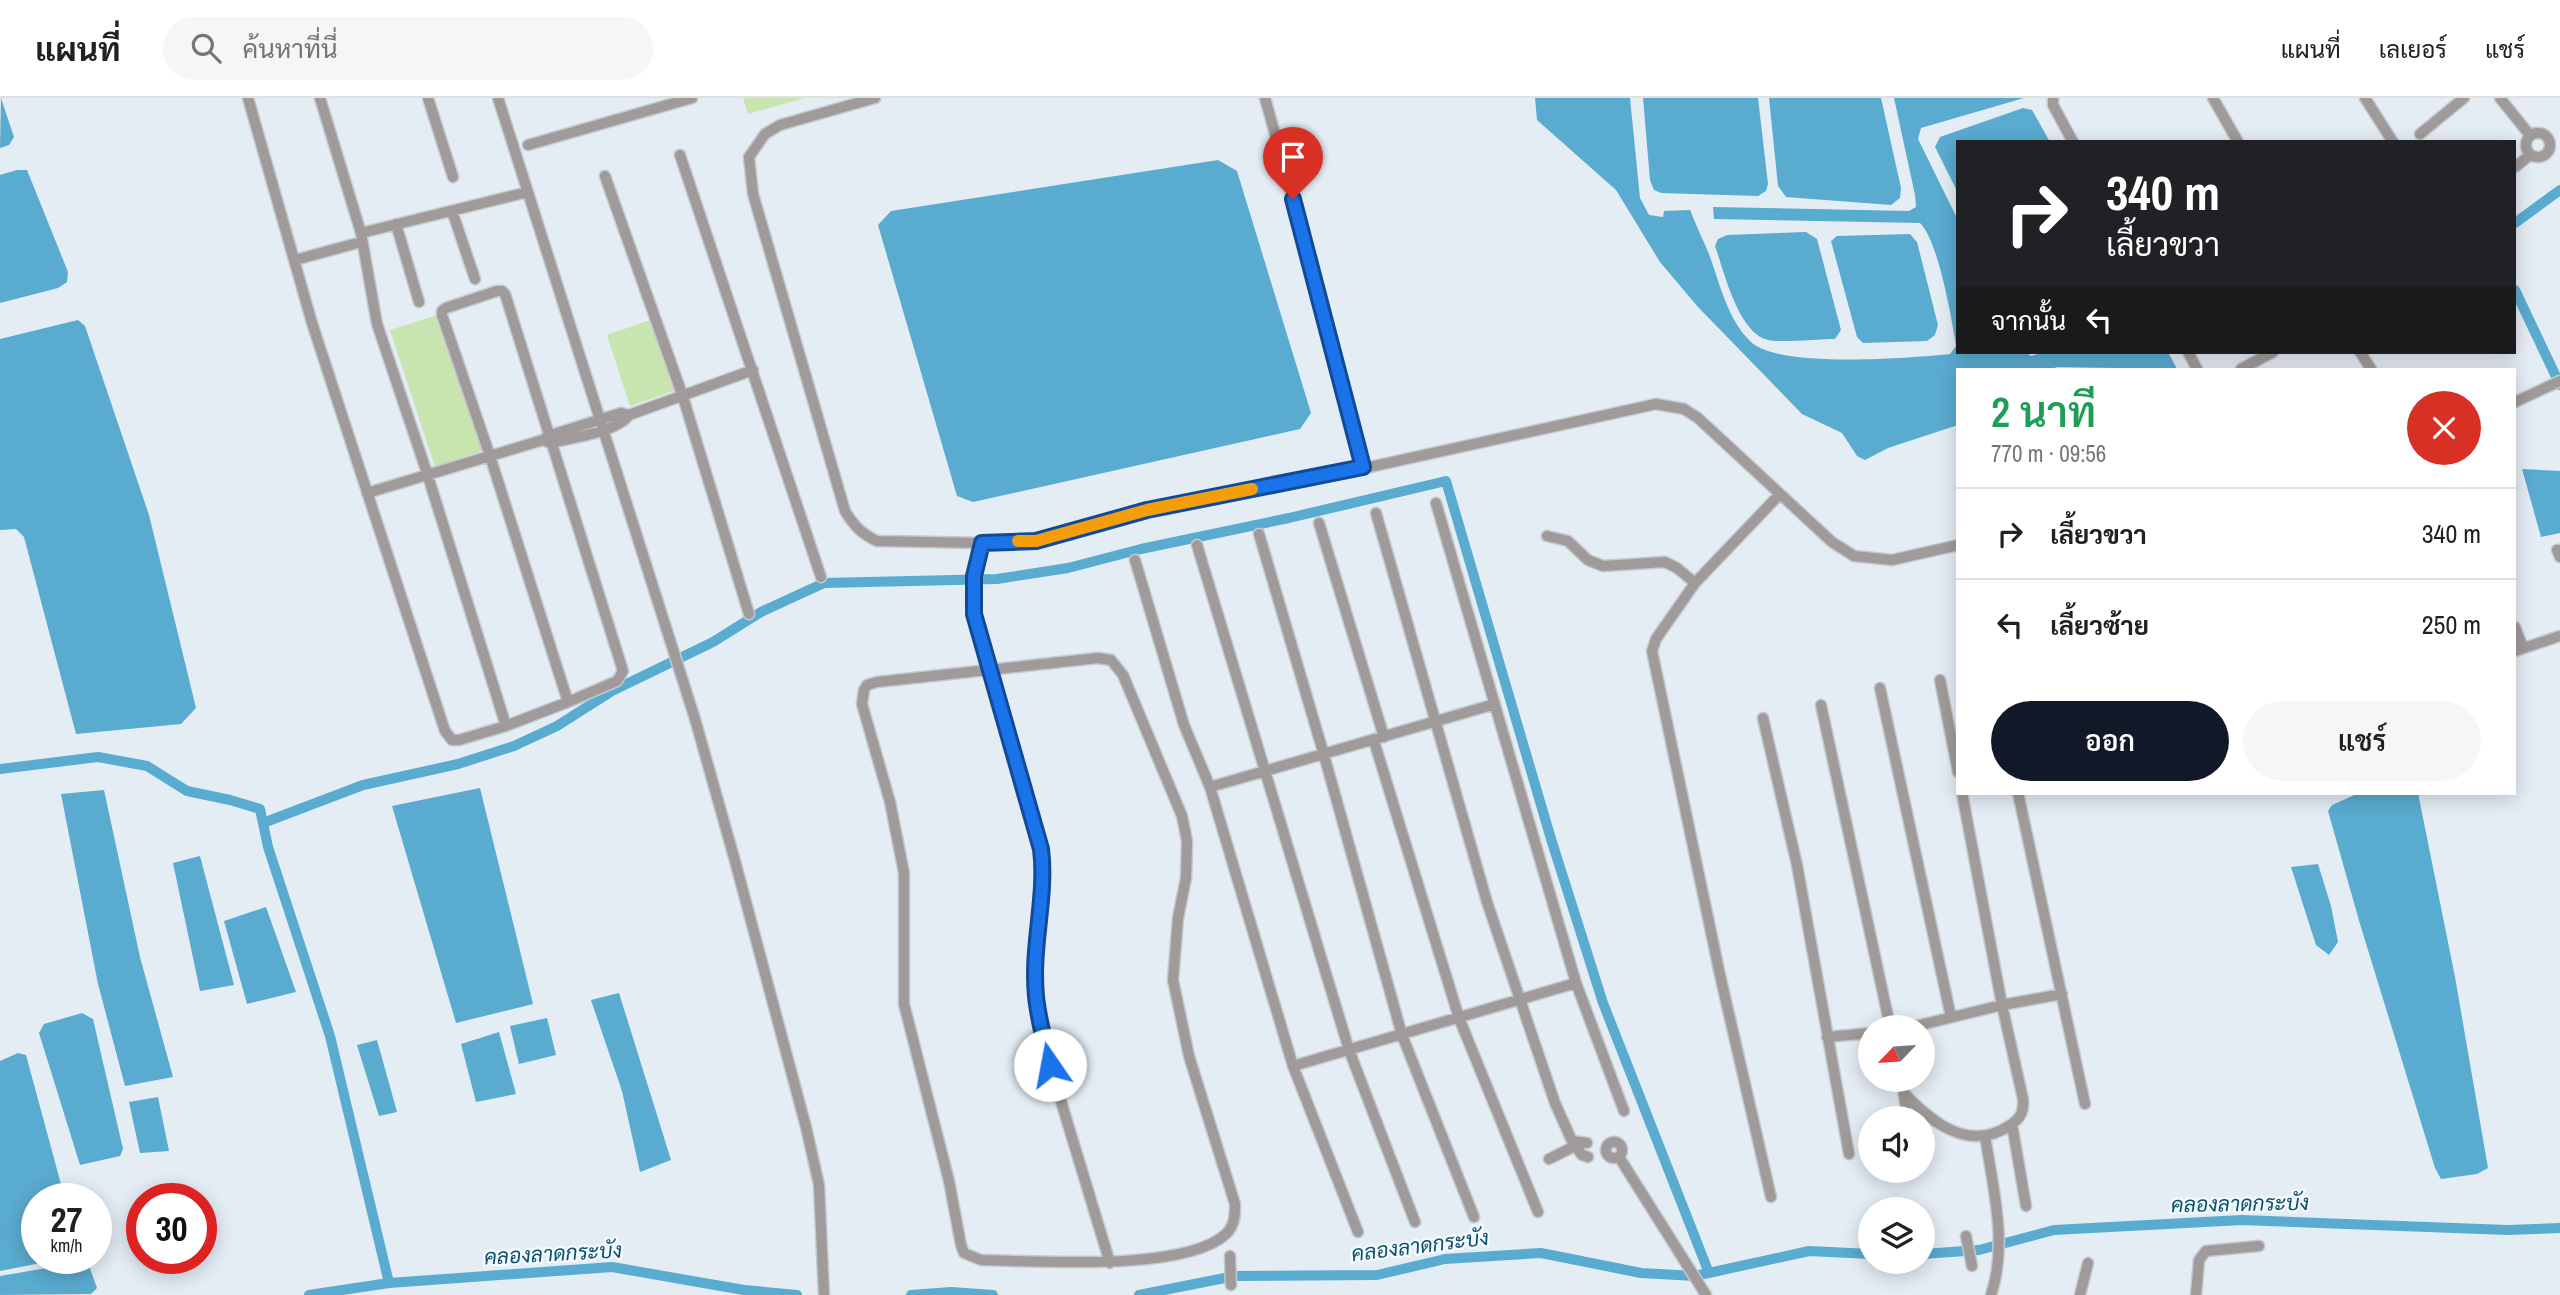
<!DOCTYPE html>
<html lang="th">
<head>
<meta charset="utf-8">
<style>
	body { margin:0; font-family:"Archivo Narrow",Sarabun,sans-serif; background:#f6f6f6; color:#202124; height:100vh; display:flex; flex-direction:column; font-size:26px; white-space:nowrap }
	* { box-sizing:border-box; margin:0 }
	p { font-size:23px; color:#757577 }
	.icon { flex:none; width:38px; height:38px; fill:none; stroke:currentColor; stroke-width:2; stroke-linecap:round; stroke-linejoin:round }
	.map { position:relative; flex:1; overflow:hidden }
	.side { position:absolute; left:1956px; top:270px; width:560px; height:427px; display:flex; flex-direction:column; background:#fff; border-radius:0px; box-shadow:0 4px 18px #0003 }
	.side>* { flex:none }
	.banner { position:absolute; left:1956px; top:42px; width:560px; height:214px; border-radius:0px; box-shadow:0 4px 18px #0003; background:#202124; color:#fff; overflow:hidden }
	.needle { width:46px; rotate:245deg }
	.tools { position:absolute; left:1858px; top:917px; display:grid; gap:14px }
	.tools a { display:grid; place-items:center; width:77px; height:77px; border-radius:50%; background:#fff; box-shadow:0 4px 18px #0003; font-size:35px }
	.speed { position:absolute; left:21px; top:1085px; display:flex; gap:14px; font-size:35px; font-weight:700; text-align:center }
	.speed>* { display:grid; place-content:center; width:91px; height:91px; border-radius:50%; background:#fff; box-shadow:0 4px 18px #0003; line-height:1 }
	.speed small { font-size:18px; font-weight:400 }
	.speed .limit { border:10px solid #d22; background:#fff; color:#111 }
	.pin { position:absolute; display:grid; place-items:center; width:60px; height:60px; color:#fff; margin:-72px -30px; border-radius:50% 50% 50% 0; rotate:-45deg; box-shadow:0 0 7px #0007 }
	.pin .icon { rotate:45deg }
	.me { position:absolute; width:77px; margin:-38px; rotate:348deg; stroke-linejoin:round; filter:drop-shadow(0 0 5px #0008) }
	.turn { display:flex; align-items:center; gap:24px; height:147px; padding:0 35px; font-size:32px }
	.turn .icon { width:91px; height:91px; stroke-width:2.5 }
	.turn b { display:block; font-size:49px; line-height:60px }
	.then { display:flex; align-items:center; height:66px; padding:0 35px; background:#0003; gap:14px; font-size:26px }
	.round { display:grid; place-items:center; flex:none; width:74px; height:74px; border-radius:37px; background:#f6f6f6 }
	.headline { display:flex; align-items:center; justify-content:space-between; height:119px; padding:0 35px }
	h1 { font-size:42px; font-weight:600; line-height:52px; color:#1e9e55 }
	.primary-button { display:flex; gap:14px; margin-top:auto; padding:14px 35px }
	.primary-button a { flex:1; height:80px; border-radius:42px; background:#111827; color:#fff; font-size:28px; font-weight:600; line-height:80px; text-align:center }
	.primary-button a+a { background:#f6f6f6; color:#202124 }
	ul { padding:0; list-style:none }
	li { display:flex; align-items:center; gap:21px; height:91px; padding:0 35px; border-top:2px solid #e0e0e0 }
	li div { flex:1 }
	li b { display:block; font-size:26px }
	li em { font-style:normal }
	header { display:flex; align-items:center; gap:42px; box-sizing:border-box; height:98px; padding:0 35px; background:#fff; border-bottom:2px solid #e0e0e0 }
	header strong { font-size:33px }
	nav { display:flex; gap:38px; margin-inline-start:auto; font-size:24px }
	.search { width:490px; height:63px; background:#f6f6f6; display:flex; align-items:center; gap:18px; box-sizing:border-box; padding:0 24px; border-radius:38px; color:#757577; font-size:26px }
	.map>svg:first-child { display:block }
	.green { fill:#c8e4af }
	.water { fill:#5aabd0 }
	.lines { fill:none; stroke-linecap:round; stroke-linejoin:round }
	.canal { stroke:#5aabd0; stroke-width:10 }
	.street-casing { stroke:#c2c9d0; stroke-width:13 }
	.street { stroke:#a09b9a; stroke-width:10 }
	.route-casing { stroke:#114b97; stroke-width:18 }
	.route { stroke:#1a73e8; stroke-width:12 }
	.slow { stroke:#f59e0b; stroke-width:12 }
	.labels { text-anchor:middle; stroke-width:5; stroke-linejoin:round; paint-order:stroke }
	.water-label { font-size:21px; font-style:italic; fill:#0c506a; stroke:#f4f9fe }
</style>
</head>
<body>
<header>
<strong>แผนที่</strong>
<div class="search"><svg class="icon" aria-label="search" viewBox="0 0 24 24"><circle cx="10" cy="10" r="6"/><path d="M15 15l6 6"/></svg>ค้นหาที่นี่</div>
<nav><a>แผนที่</a><a>เลเยอร์</a><a>แชร์</a></nav>
</header>
<div class="map">
<svg width="2560" height="1197" viewBox="0 0 2560 1197">
	<rect width="100%" height="100%" fill="#e4ecf4"/>
	<path class="green" d="M 743,0 L 804,0 L 748,16 Z
		M 437,217 L 482,353 L 435,369 L 390,232 Z
		M 656,220 L 679,291 L 630,308 L 607,237 Z"/>
	<path class="water" d="M 1,0 L 14,39 L 9,47 L 0,50 Z
		M 1535,0 L 1630,0 L 1640,100 L 1649,117 L 1663,119 L 1664,113 L 1690,112 C 1696,127 1703,142 1709,156 C 1720,186 1727,220 1750,243 C 1776,271 1911,260 1950,256 L 1956,248 C 1952,221 1938,142 1920,125 L 1714,121 L 1713,109 L 1909,113 L 1916,109 L 1915,97 L 1894,0 L 2024,0 L 1921,30 L 1918,41 L 1958,122 L 1958,254 L 2025,254 L 2031,258 L 2045,254 L 2168,254 L 2177,271 L 2058,269 L 2050,271 L 1958,271 L 1958,327 L 1888,350 L 1865,362 L 1857,358 L 1842,335 L 1802,316 L 1698,209 L 1660,164 L 1616,92 L 1537,22 Z
		M 1643,0 L 1758,0 L 1768,86 L 1766,93 L 1758,98 L 1661,95 L 1654,92 L 1650,82 Z
		M 1769,0 L 1881,0 L 1901,90 L 1900,100 L 1891,107 L 1786,99 L 1778,88 Z
		M 2023,10 L 2032,12 L 2050,44 L 1958,44 L 1958,95 L 1935,49 L 1940,39 Z
		M 1218,62 L 1237,73 L 1311,315 L 1300,331 L 973,404 L 957,398 L 878,127 L 891,113 Z
		M 17,72 L 27,72 L 68,174 L 67,184 L 58,190 L 0,205 L 0,77 Z
		M 1806,134 L 1817,141 L 1841,232 L 1835,241 C 1820,241 1780,245 1768,242 C 1738,235 1724,173 1715,148 L 1718,141 L 1727,137 Z
		M 1910,136 L 1917,144 L 1938,227 L 1935,237 L 1927,243 L 1863,245 L 1857,239 L 1831,143 L 1837,138 Z
		M 78,222 L 85,228 L 149,417 L 196,610 L 181,626 L 76,636 L 24,439 L 16,431 L 0,432 L 0,241 Z
		M 2522,371 L 2560,373 L 2560,435 L 2541,439 Z
		M 480,690 L 533,906 L 456,925 L 392,708 Z
		M 104,692 L 140,859 L 173,979 L 125,988 L 98,886 L 61,696 Z
		M 2359,695 L 2418,695 L 2455,879 L 2488,1070 L 2477,1076 L 2441,1081 L 2435,1070 L 2360,826 L 2328,713 L 2332,707 Z
		M 200,758 L 234,887 L 200,893 L 173,765 Z
		M 2318,766 L 2331,808 L 2338,844 L 2329,857 L 2316,847 L 2291,769 Z
		M 266,809 L 296,894 L 247,906 L 224,823 Z
		M 619,895 L 671,1062 L 640,1074 L 622,993 L 591,902 Z
		M 82,915 L 93,921 L 123,1051 L 120,1058 L 80,1067 L 39,935 L 44,926 Z
		M 547,920 L 556,957 L 519,966 L 510,928 Z
		M 499,934 L 516,996 L 476,1004 L 461,946 Z
		M 377,942 L 397,1014 L 379,1018 L 357,947 Z
		M 18,955 L 26,957 L 65,1101 L 37,1101 L 37,1160 L 66,1160 L 0,1173 L 0,963 Z
		M 158,999 L 169,1053 L 140,1055 L 129,1004 Z
		M 76,1165 L 88,1165 L 97,1190 L 91,1196 L 0,1197 L 0,1178 Z"/>
	<g class="lines">
		<path class="canal" d="M 2515,125 L 2560,92
			M 2515,192 L 2560,287
			M 0,671 L 98,659 L 147,668 L 187,693 L 230,702 L 260,711 L 268,749 L 330,938 L 389,1185
			M 263,725 L 363,687 L 458,666 L 514,648 L 557,628 L 612,593 L 713,544 L 761,514 L 824,485 L 997,481 L 1068,470 L 1141,451 L 1289,420 L 1446,383 L 1551,741 L 1603,905 L 1709,1175
			M 1923,1156 L 1979,1152 L 2054,1132 L 2242,1122 L 2508,1132 L 2560,1130
			M 309,1197 L 389,1185 L 612,1169 L 744,1192 L 797,1197
			M 911,1197 L 951,1194 L 993,1197
			M 1139,1197 L 1235,1178 L 1377,1177 L 1445,1161 L 1541,1155 L 1641,1175 L 1695,1178 L 1809,1153 L 1871,1156"/>
		<defs>
			<path id="street" d="M 248,0 L 312,225 L 445,633 L 452,642 L 459,642 L 506,628 L 568,604 L 617,583 L 623,573 L 505,196 L 502,193 L 497,193 L 446,210 L 442,213 L 442,217 L 490,358 L 568,604
				M 320,0 L 361,135 L 377,226 L 427,375 L 506,628
				M 428,0 L 453,79
				M 498,0 L 695,621 L 735,763 L 806,1029 L 819,1087 L 824,1197
				M 875,0 L 780,27 L 765,36 L 749,59 L 753,96 L 845,413 C 854,428 862,436 877,443 L 982,445 L 1036,443 L 1147,412 L 1347,374 L 1656,306 L 1684,311 L 1698,320 L 1832,444 L 1854,458 L 1892,462 L 1958,447
				M 1265,0 L 1323,209 L 1363,369
				M 2053,0 L 2053,7 L 2073,44
				M 2213,0 L 2238,44
				M 2365,0 L 2393,44
				M 2500,0 L 2529,36
				M2526 47a12 12 0 1 1 24 0a12 12 0 1 1-24 0Z
				M 2420,36 L 2464,0
				M 528,47 L 692,0
				M 680,57 L 821,479
				M 2515,69 L 2530,57
				M 605,78 L 683,299 L 749,516
				M 452,113 L 475,181
				M 396,126 L 419,204
				M 361,135 L 528,94
				M 295,162 L 361,144
				M 2188,254 L 2197,271
				M 2360,254 L 2371,271
				M 2241,271 L 2273,254
				M 2515,304 L 2560,283
				M 629,317 L 621,315 L 548,338 L 543,342 L 550,345 C 571,340 617,334 629,317 L 753,272
				M 367,395 L 543,342
				M 1436,405 L 1576,885 L 1624,1013
				M 1376,415 L 1487,804 L 1555,1005 L 1572,1043
				M 1319,425 L 1384,639
				M 1259,436 L 1324,657 L 1402,937 L 1474,1119
				M 1547,438 L 1568,443 L 1588,462 L 1603,468 L 1665,464 L 1677,470 L 1695,485
				M 982,445 L 974,478 L 974,516 L 1021,676 L 1041,751 L 1044,773 L 1038,823 L 1036,898 L 1050,967 L 1110,1165
				M 1197,447 L 1349,952 L 1415,1124
				M 2560,452 L 2557,452 L 2560,459
				M 1135,462 L 1184,627 L 1210,689 L 1293,968 L 1358,1134
				M 2515,529 L 2523,550
				M 2515,553 L 2560,538
				M 1098,560 L 1111,562 L 1123,577 L 1182,718 L 1187,743 L 1186,780 L 1178,820 L 1173,882 L 1189,958 L 1235,1106 C 1235,1117 1235,1127 1226,1136 C 1185,1174 1036,1163 981,1162 L 964,1155 L 961,1147 L 949,1083 L 904,906 L 904,775 L 890,704 L 862,606 L 864,592 L 867,587 L 877,584 Z
				M 1940,582 L 1958,674
				M 1880,590 L 1951,919
				M 1821,607 L 1890,928
				M 1763,620 L 1797,767 L 1849,1056
				M 1374,643 L 1459,920 L 1538,1114
				M 1210,689 L 1495,606
				M 2018,695 L 2085,1006
				M 1912,929 L 2002,907 L 2062,896
				M 1827,939 L 1871,935
				M 1293,968 L 1576,885
				M 1902,982 L 1907,1020
				M 1904,995 C 1932,1025 1969,1054 2009,1028 C 2021,1020 2024,1014 2023,1001 L 2002,907 L 1962,695
				M 2012,1026 L 2026,1108
				M 1985,1038 C 1993,1089 2008,1147 1991,1197
				M1606 1052a8 8 0 1 1 16 0a8 8 0 1 1-16 0Z
				M 1587,1045 L 1572,1043 L 1582,1057 L 1588,1059
				M 1619,1059 L 1706,1197
				M 1549,1061 L 1581,1045
				M 1771,1099 L 1720,877 L 1652,553 L 1656,541 L 1695,485 L 1779,397
				M 1966,1138 L 1972,1168
				M 1230,1158 L 1231,1187
				M 2080,1197 L 2088,1165
				M 2196,1197 L 2199,1162 L 2206,1153 L 2259,1148"/>
		</defs>
		<use href="#street" class="street-casing"/>
		<use href="#street" class="street"/>
	</g>
	<g class="lines">
		<defs>
			<path id="route" d="M 1050,967 C 1045,944 1038,921 1036,898 C 1031,848 1047,799 1041,751 L 974,516 L 974,478 L 982,445 L 1036,443 L 1147,412 L 1363,369 L 1293,101"/>
		</defs>
		<use href="#route" class="route-casing"/>
		<use href="#route" class="route"/>
		<path class="slow" d="M 1018,443 L 1036,443 L 1147,412 L 1252,391"/>
	</g>
	<g class="labels">
		<g class="water-label">
			<text transform="translate(2240 1106) rotate(-1)" y="7">คลองลาดกระบัง</text>
			<text transform="translate(1420 1148) rotate(-7)" y="7">คลองลาดกระบัง</text>
			<text transform="translate(553 1156) rotate(-3)" y="7">คลองลาดกระบัง</text>
		</g>
	</g>
</svg>
<div class="tools">
<a><svg class="needle" viewBox="-14 -14 28 28"><path d="M0-13l5 13h-10z" fill="#e53935"/><path d="M0 13l5-13h-10z" fill="#757577"/></svg></a>
<a><svg class="icon" aria-label="sound" viewBox="0 0 24 24"><path d="M4 9h4l5-4v14l-5-4H4zM17 9q2 3 0 6"/></svg></a>
<a><svg class="icon" aria-label="layers" viewBox="0 0 24 24"><path d="M12 4l9 5-9 5-9-5zM3 14l9 5 9-5"/></svg></a>
</div>
<div class="speed"><div>27<small>km/h</small></div><div class="limit">30</div></div>
<div class="pin" style="left:1293px;top:101px;background:#d93025"><svg class="icon" aria-label="arrive" viewBox="0 0 24 24"><path d="M6 21V4h12l-3 4 3 4H6"/></svg></div>
<svg class="me" style="left:1050px;top:967px" viewBox="-20 -20 40 40"><circle r="19" fill="#fff"/><path d="M0-13L10 11 0 6-10 11z" fill="#1a73e8"/></svg>
<div class="banner">
<div class="turn"><svg class="icon" aria-label="right" viewBox="0 0 24 24"><path d="M7 20v-9h11M14 6l5 5-5 5"/></svg><div><b>340 m</b>เลี้ยวขวา</div></div>
<div class="then">จากนั้น<svg class="icon" aria-label="left" viewBox="0 0 24 24"><path d="M17 20v-9H6M10 6l-5 5 5 5"/></svg></div>
</div>
<section class="side">
<div class="headline"><div><h1>2 นาที</h1><p>770 m · 09:56</p></div><a class="round" style="background:#d93025;color:#fff"><svg class="icon" aria-label="close" viewBox="0 0 24 24"><path d="M6 6l12 12M18 6L6 18"/></svg></a></div>
<ul>
<li><svg class="icon" aria-label="right" viewBox="0 0 24 24"><path d="M7 20v-9h11M14 6l5 5-5 5"/></svg><div><b>เลี้ยวขวา</b></div><em>340 m</em></li>
<li><svg class="icon" aria-label="left" viewBox="0 0 24 24"><path d="M17 20v-9H6M10 6l-5 5 5 5"/></svg><div><b>เลี้ยวซ้าย</b></div><em>250 m</em></li>
</ul>
<div class="primary-button"><a>ออก</a><a>แชร์</a></div>
</section>
</div>
</body>
</html>
